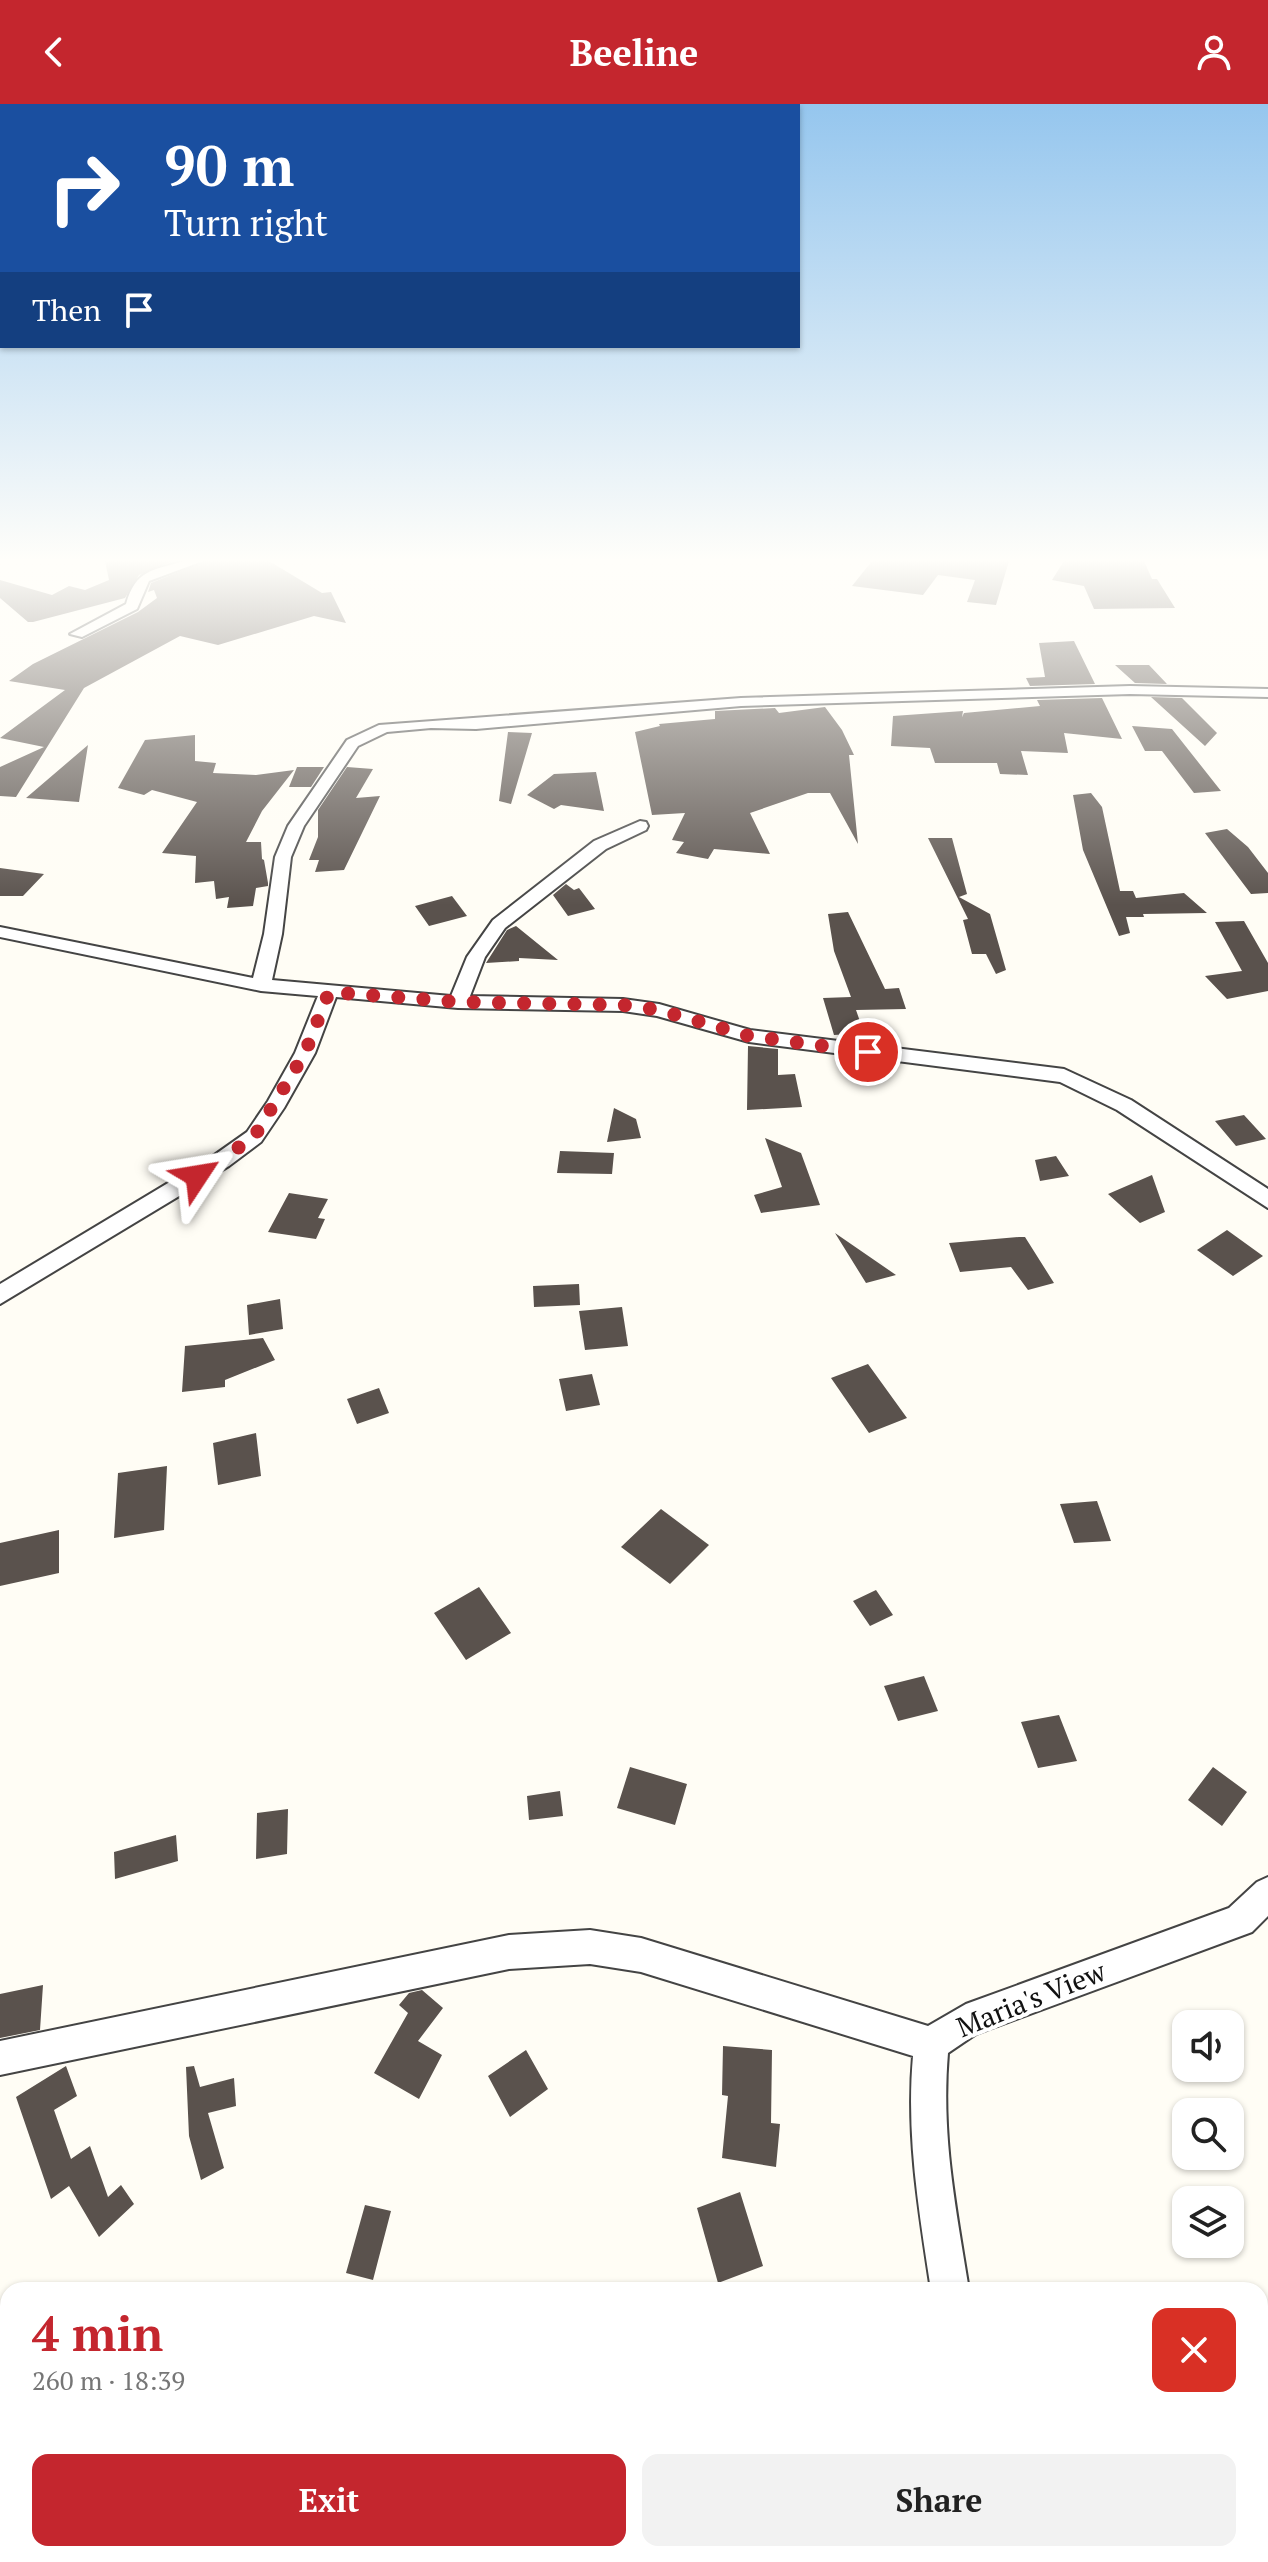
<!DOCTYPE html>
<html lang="en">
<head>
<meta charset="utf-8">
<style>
	body { margin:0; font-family:"PT Serif",serif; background:#f2f2f2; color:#222; height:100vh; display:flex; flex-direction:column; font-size:30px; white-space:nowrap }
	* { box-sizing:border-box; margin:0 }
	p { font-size:26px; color:#767676 }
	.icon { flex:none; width:44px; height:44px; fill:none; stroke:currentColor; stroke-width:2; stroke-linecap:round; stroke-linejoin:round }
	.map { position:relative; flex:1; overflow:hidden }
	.details { position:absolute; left:0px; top:2178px; width:1268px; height:280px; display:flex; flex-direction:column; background:#fff; border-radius:24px 24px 0 0; box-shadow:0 2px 6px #0004 }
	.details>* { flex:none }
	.hud { position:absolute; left:0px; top:0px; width:800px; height:244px; box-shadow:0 2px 6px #0004; background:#1a4fa0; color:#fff; overflow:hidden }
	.tools { position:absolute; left:1172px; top:1906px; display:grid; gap:16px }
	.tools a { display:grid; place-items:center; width:72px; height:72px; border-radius:16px; background:#fff; box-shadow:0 2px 6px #0004; font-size:40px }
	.pin { position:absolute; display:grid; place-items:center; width:68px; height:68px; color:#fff; margin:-34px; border:4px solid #fff; border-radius:50%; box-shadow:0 2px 8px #0007 }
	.me { position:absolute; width:88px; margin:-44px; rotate:57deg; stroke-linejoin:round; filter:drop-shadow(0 0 6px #0008) }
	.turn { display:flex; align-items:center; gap:28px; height:168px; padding:0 32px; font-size:36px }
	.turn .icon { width:104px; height:104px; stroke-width:2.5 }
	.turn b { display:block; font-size:56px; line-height:68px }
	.then { display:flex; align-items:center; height:76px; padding:0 32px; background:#0003; gap:16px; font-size:30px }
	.round { display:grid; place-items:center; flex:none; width:84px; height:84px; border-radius:16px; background:#f2f2f2 }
	.summary { display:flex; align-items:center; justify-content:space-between; height:136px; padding:0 32px }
	h1 { font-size:48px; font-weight:800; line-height:60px; color:#c4262e }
	.cta { display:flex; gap:16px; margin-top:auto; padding:16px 32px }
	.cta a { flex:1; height:92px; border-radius:16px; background:#c4262e; color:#fff; font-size:32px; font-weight:800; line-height:92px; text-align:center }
	.cta a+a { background:#f2f2f2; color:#222 }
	header { display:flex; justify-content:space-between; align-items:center; height:104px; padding:0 32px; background:#c4262e; color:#fff; font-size:36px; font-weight:800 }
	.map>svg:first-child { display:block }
	.building { fill:#5a524d }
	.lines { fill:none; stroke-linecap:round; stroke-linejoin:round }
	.minor-casing { stroke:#444; stroke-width:4 }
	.minor { fill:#fff; fill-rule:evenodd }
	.route { stroke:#c4262e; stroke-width:14; stroke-dasharray:0 25.2 }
	.labels { text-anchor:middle; stroke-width:8; stroke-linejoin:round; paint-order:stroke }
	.near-street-label { font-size:28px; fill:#111; stroke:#fff }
</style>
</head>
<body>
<header><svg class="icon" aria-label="back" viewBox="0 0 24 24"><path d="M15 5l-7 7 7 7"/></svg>Beeline<svg class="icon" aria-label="person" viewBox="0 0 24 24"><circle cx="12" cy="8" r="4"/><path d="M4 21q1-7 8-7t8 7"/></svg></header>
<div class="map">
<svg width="1268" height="2458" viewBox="0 0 1268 2458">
	<rect width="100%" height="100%" fill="#fffdf5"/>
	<path class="building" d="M 105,457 L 173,457 L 139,471 L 125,494 L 33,518 L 28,518 L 0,494 L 0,476 L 52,491 L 69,482 L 85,486 L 109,476 Z
		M 206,457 L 269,457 L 322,489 L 331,488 L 346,519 L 314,512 L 218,541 L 180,532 L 84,584 L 16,693 L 0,692 L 0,663 L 44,643 L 0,634 L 65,586 L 9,577 L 33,560 L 138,508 L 157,494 L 154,486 L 148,488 L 151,479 Z
		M 872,457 L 1009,457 L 996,501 L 967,498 L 975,476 L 938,471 L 923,491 L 852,482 Z
		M 1064,457 L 1144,457 L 1152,475 L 1157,475 L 1175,504 L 1094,505 L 1084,482 L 1052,476 Z
		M 1074,537 L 1095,580 L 1030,582 L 1026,574 L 1045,573 L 1039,539 Z
		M 1115,561 L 1149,561 L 1167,580 L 1135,579 Z
		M 1151,593 L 1182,594 L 1217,629 L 1205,642 Z
		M 1102,594 L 1122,635 L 1064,629 L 1068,649 L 1021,647 L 1028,671 L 1000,670 L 997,659 L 935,659 L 930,644 L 891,642 L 893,612 L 963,607 L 962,613 L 964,609 L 1040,602 L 1037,596 Z
		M 825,603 L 842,626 L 854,651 L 849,651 L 858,740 L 830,689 L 808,689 L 750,709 L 770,750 L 714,745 L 708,755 L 676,749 L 684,738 L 672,736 L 685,709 L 652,711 L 635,628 L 660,622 L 659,620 L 715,615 L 715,607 L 775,604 L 779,609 Z
		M 1132,622 L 1172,625 L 1221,687 L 1194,689 L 1162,647 L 1145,647 Z
		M 508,628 L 532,629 L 511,700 L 499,697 Z
		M 195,631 L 195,657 L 216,659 L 213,669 L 256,671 L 294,666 L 262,707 L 246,738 L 261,738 L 262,755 L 264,756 L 268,779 L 268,782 L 256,784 L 253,802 L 227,804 L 229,793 L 216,795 L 214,777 L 195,779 L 196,752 L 162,749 L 197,698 L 152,686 L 144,691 L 118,684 L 145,636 Z
		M 88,641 L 79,698 L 26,694 Z
		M 297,663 L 324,663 L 311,683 L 289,683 Z
		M 347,663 L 373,665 L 356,694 L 380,692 L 344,766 L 315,768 L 319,756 L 309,756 L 318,733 L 318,706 Z
		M 596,668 L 604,707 L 561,701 L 554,705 L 527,691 L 554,670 Z
		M 1091,689 L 1102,703 L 1120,787 L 1133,787 L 1136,794 L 1184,789 L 1207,809 L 1143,810 L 1144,813 L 1126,813 L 1130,829 L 1119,832 L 1083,746 L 1073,691 Z
		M 1227,725 L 1248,743 L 1268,769 L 1268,789 L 1251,790 L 1205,729 Z
		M 928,734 L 952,734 L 967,790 L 959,793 L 990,810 L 1006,866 L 996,870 L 986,850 L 972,850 L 963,816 L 968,815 Z
		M 0,764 L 44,770 L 23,792 L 0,792 Z
		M 566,780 L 574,786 L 579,784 L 595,805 L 568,812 L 553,791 Z
		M 452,792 L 467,812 L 429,822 L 415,802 Z
		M 848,808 L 885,885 L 899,884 L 906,905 L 856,906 L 864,929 L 834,931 L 823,894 L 851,893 L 834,847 L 828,810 Z
		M 1244,817 L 1268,859 L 1268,887 L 1227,895 L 1205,872 L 1242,867 L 1215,818 Z
		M 516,822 L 558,856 L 519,854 L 519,857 L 486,859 L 507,826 Z
		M 748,942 L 778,945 L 778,971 L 795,970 L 802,1003 L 747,1006 Z
		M 614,1004 L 636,1015 L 641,1034 L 607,1038 Z
		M 1244,1011 L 1266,1035 L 1236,1042 L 1215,1017 Z
		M 765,1034 L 801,1049 L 820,1101 L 761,1109 L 754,1091 L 782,1083 Z
		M 560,1047 L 614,1049 L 612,1070 L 557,1069 Z
		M 1056,1052 L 1069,1072 L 1040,1077 L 1035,1056 Z
		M 1152,1071 L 1165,1108 L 1140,1119 L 1108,1090 Z
		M 289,1089 L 328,1095 L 318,1114 L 325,1115 L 316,1135 L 268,1128 Z
		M 1227,1126 L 1263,1152 L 1233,1172 L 1197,1146 Z
		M 835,1129 L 896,1171 L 866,1179 Z
		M 1019,1133 L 1025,1133 L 1054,1179 L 1028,1186 L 1011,1163 L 960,1168 L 949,1139 Z
		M 579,1180 L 580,1201 L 534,1203 L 533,1182 Z
		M 280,1195 L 283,1225 L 249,1231 L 247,1201 Z
		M 622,1203 L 628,1242 L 585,1246 L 579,1207 Z
		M 263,1234 L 275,1256 L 225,1276 L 225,1283 L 182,1288 L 185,1242 Z
		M 868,1260 L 907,1314 L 869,1329 L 831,1274 Z
		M 592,1270 L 600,1301 L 566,1307 L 559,1275 Z
		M 379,1284 L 389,1309 L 357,1320 L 347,1295 Z
		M 256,1329 L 261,1372 L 218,1381 L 213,1339 Z
		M 167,1362 L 164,1426 L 114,1434 L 118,1369 Z
		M 1097,1397 L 1111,1437 L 1074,1439 L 1060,1400 Z
		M 661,1405 L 709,1441 L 670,1480 L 621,1443 Z
		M 59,1426 L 59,1469 L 0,1482 L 0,1439 Z
		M 479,1483 L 511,1529 L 466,1556 L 434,1509 Z
		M 876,1486 L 893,1511 L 870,1522 L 853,1497 Z
		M 924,1572 L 938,1607 L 898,1617 L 884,1582 Z
		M 1059,1611 L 1077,1657 L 1038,1664 L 1021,1618 Z
		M 630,1663 L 687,1680 L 675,1721 L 617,1704 Z
		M 1213,1663 L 1247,1688 L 1222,1722 L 1188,1696 Z
		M 560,1687 L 563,1712 L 529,1716 L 527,1692 Z
		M 288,1705 L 287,1750 L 256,1755 L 257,1709 Z
		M 176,1731 L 178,1757 L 115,1775 L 114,1748 Z
		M 43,1881 L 40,1926 L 0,1934 L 0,1890 Z
		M 422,1886 L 443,1904 L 418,1937 L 442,1951 L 419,1995 L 374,1969 L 408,1909 L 399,1901 L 409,1889 Z
		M 723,1942 L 772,1946 L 771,2019 L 780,2020 L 776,2063 L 722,2054 L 728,1992 L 722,1991 Z
		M 526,1946 L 548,1985 L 510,2013 L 488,1972 Z
		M 66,1962 L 77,1992 L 54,2006 L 71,2055 L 90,2042 L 108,2093 L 121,2081 L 134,2100 L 99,2133 L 69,2082 L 51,2095 L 16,1993 Z
		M 194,1962 L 200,1983 L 234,1974 L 236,2002 L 208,2009 L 224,2064 L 201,2076 L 189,2032 L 186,1963 Z
		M 740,2088 L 763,2162 L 718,2179 L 697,2104 Z
		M 365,2101 L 391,2107 L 373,2176 L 346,2169 Z"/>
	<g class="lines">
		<defs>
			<path id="minor" d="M 184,457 L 203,457 L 149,477 L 137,505 L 82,533 L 70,530 L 126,500 C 136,465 152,467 184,457 Z
				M 1130,582 L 1268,585 L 1268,593 L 1130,590 L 741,602 L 476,625 L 431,624 L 387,628 L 358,642 L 304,722 L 291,753 L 282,830 L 272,876 L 451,892 L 467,853 L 493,816 L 594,737 L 640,717 L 646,718 L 648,722 L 646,726 L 606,745 L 505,824 L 485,853 L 470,892 L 623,895 L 659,900 L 750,926 L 1064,965 L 1131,996 L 1268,1085 L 1268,1104 L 1117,1006 L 1060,978 L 749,938 L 657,912 L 623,907 L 458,904 L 336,893 L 315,949 L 284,1004 L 261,1038 L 229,1062 L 0,1200 L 0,1180 L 213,1052 L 247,1028 L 268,997 L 295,949 L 318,892 L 261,887 L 0,833 L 0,823 L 253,874 L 264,830 L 275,753 L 288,722 L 347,636 L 379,621 L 741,594 Z
				M 1268,1773 L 1268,1812 L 1252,1828 L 976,1930 L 948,1949 C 941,2033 956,2104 969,2186 L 931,2186 C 919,2108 906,2031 913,1952 L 641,1868 L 590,1860 L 509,1865 L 0,1971 L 0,1937 L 509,1831 L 590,1826 L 641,1834 L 928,1922 L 966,1900 L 1229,1804 L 1257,1778 Z
				M 930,2450 L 972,2450 L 973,2458 L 931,2458 Z"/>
		</defs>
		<use href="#minor" class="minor-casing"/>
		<use href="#minor" class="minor"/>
	</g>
	<linearGradient id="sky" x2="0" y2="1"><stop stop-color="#95c6ee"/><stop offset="0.57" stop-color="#fffefa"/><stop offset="1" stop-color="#fffefa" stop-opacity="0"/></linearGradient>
	<rect width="1268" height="801" fill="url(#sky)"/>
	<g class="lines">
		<path class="route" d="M 197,1072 L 254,1033 L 305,949 L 329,888 L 458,898 L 623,901 L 659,906 L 749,932 L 868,948"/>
	</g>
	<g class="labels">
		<g class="near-street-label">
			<text transform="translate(1031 1895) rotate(-22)" y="10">Maria's View</text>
		</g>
	</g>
</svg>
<div class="tools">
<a><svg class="icon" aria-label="sound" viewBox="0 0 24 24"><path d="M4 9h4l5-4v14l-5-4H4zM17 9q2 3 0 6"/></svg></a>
<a><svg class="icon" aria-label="search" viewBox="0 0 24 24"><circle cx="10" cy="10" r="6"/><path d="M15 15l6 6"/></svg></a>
<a><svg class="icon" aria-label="layers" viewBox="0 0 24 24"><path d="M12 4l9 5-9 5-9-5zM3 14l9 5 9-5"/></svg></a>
</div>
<div class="pin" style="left:868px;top:948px;background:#d93025"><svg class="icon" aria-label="arrive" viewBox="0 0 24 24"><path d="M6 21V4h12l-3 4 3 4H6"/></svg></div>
<svg class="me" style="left:197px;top:1072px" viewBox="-20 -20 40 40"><path d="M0-17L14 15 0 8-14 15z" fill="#c4262e" stroke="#fff" stroke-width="4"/></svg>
<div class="hud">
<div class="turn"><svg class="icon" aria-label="right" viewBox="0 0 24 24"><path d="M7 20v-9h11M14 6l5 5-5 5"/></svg><div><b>90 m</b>Turn right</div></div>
<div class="then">Then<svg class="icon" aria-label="arrive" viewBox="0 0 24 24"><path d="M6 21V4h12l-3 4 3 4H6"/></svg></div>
</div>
<section class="details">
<div class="summary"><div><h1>4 min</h1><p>260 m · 18:39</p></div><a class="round" style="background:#d93025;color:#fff"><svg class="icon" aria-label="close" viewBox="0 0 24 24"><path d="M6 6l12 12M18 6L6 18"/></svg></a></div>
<div class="cta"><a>Exit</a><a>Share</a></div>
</section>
</div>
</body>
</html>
